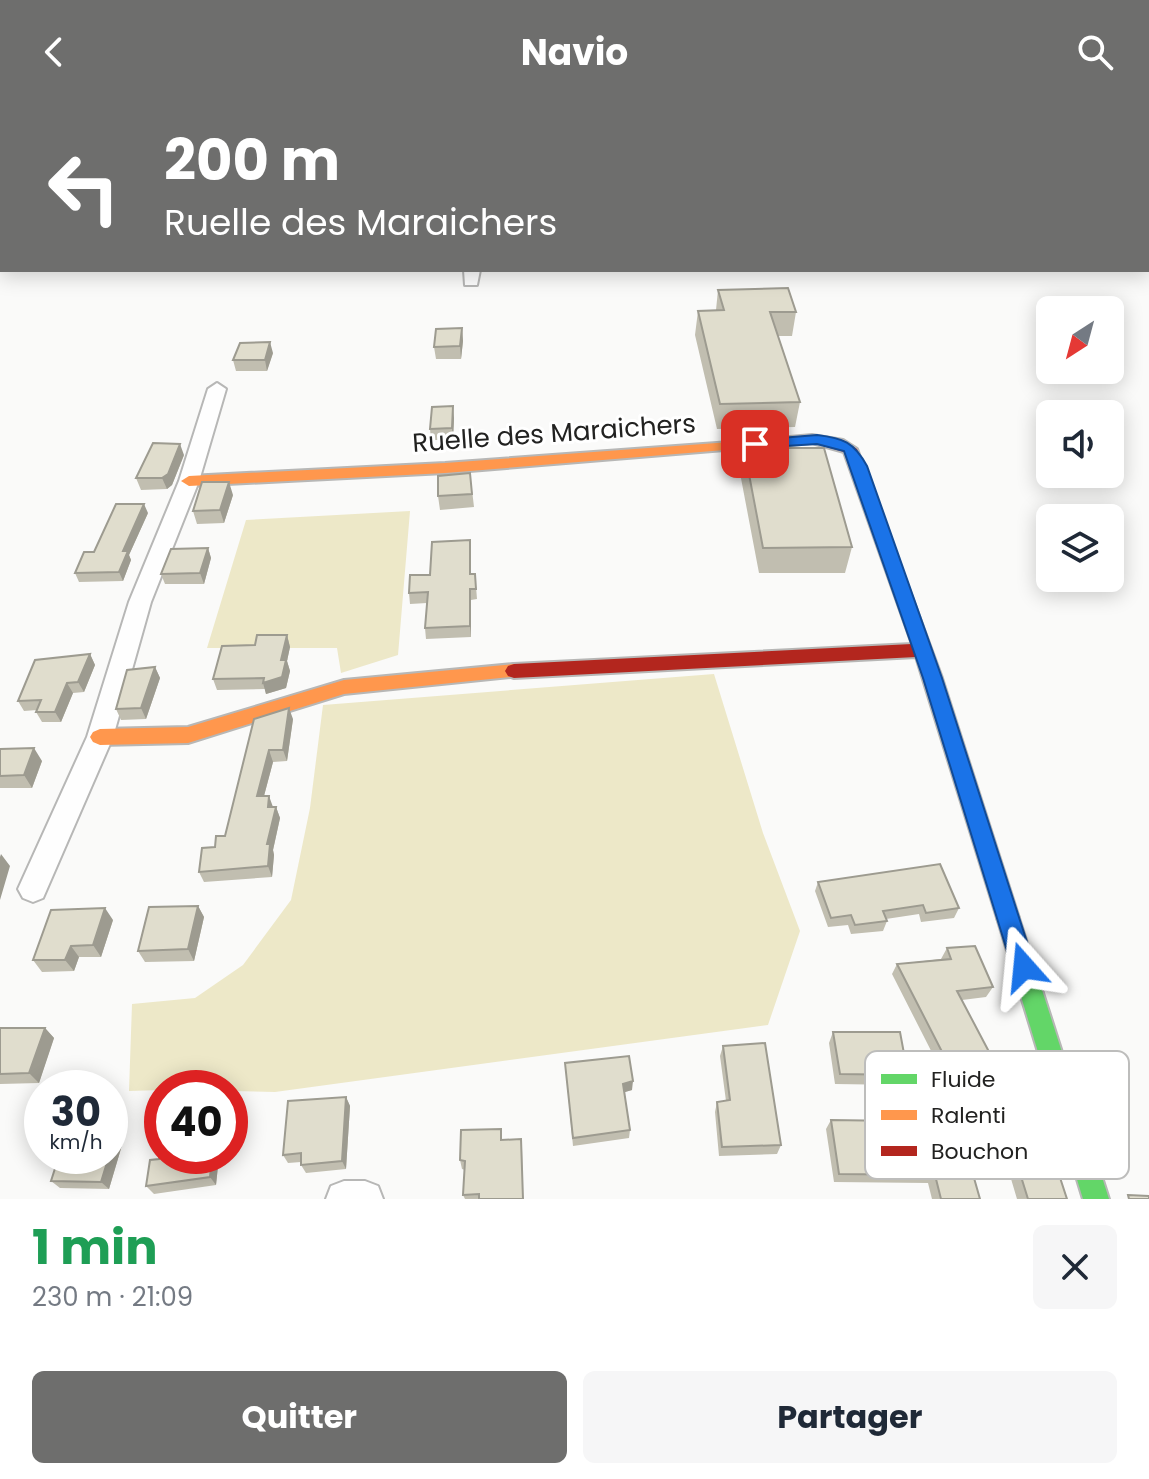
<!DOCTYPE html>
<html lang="fr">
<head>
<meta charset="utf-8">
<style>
	body { margin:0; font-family:Poppins,sans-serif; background:#f6f6f7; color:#1f2937; height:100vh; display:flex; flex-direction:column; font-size:30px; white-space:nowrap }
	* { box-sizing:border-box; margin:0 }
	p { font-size:26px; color:#747a83 }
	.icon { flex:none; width:44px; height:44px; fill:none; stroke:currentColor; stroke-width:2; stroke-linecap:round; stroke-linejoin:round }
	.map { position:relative; height:1095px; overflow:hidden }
	.details { display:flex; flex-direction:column; background:#fff; flex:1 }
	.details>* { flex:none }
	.banner { position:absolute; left:0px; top:0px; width:1150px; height:168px; box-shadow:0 4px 20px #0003; background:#6e6e6d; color:#fff; overflow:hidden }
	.needle { width:52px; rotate:216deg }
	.tools { position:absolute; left:1036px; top:192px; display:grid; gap:16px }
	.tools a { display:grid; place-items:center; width:88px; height:88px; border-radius:12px; background:#fff; box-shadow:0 4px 20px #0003; font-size:40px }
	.speed { position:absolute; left:24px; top:966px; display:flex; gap:16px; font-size:40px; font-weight:700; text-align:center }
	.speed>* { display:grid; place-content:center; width:104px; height:104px; border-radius:50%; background:#fff; box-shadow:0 4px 20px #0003; line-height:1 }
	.speed small { font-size:20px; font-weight:400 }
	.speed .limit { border:12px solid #d22; background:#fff; color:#111 }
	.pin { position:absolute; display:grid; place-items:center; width:68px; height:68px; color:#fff; margin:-34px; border-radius:16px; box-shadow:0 4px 12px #0006 }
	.me { position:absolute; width:88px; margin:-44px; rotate:342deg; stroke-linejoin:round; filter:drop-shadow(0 0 6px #0008) }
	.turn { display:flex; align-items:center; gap:28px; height:168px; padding:0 32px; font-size:36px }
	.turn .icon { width:104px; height:104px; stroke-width:2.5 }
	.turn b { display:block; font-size:56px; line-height:68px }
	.round { display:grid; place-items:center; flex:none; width:84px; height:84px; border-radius:12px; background:#f6f6f7 }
	.overview { display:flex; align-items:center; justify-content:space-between; height:136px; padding:0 32px }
	h1 { font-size:48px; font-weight:700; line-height:60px; color:#1e9e55 }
	.action { display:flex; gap:16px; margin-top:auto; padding:16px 32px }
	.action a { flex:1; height:92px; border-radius:12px; background:#6e6e6d; color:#fff; font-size:32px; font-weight:700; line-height:92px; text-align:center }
	.action a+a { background:#f6f6f7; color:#1f2937 }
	header { display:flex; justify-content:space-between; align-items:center; height:104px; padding:0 32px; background:#6e6e6d; color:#fff; font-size:36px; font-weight:700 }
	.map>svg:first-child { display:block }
	.green { fill:#ede8c8 }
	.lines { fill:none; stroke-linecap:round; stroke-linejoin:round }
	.street-casing { stroke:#b7b7b6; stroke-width:4 }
	.fast-casing { stroke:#b7b7b6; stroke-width:4 }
	.slow-casing { stroke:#b7b7b6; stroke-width:4 }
	.jam-casing { stroke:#b7b7b6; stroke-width:4 }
	.street { fill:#fefefe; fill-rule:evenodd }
	.fast { fill:#63d668; fill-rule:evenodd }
	.slow { fill:#ff974d; fill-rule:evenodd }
	.jam { fill:#b3261e; fill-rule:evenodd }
	.wall { fill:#c1beb0 }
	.shaded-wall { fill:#9d9b90 }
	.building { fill:#e0ddcd; stroke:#9d9b90; stroke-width:2 }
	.route { fill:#1a73e8; stroke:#114b97; stroke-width:2 }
	.labels { text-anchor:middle; stroke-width:6; stroke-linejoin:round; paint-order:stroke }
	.street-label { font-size:26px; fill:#222221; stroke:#fff }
	.key { fill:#fff; stroke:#bdbdbc; stroke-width:2 }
	.key-label { font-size:22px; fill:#222221 }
</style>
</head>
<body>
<header><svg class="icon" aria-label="back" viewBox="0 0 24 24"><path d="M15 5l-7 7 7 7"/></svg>Navio<svg class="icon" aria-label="search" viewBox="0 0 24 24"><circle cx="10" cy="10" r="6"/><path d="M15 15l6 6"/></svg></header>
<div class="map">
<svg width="1149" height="1095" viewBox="0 0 1149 1095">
	<rect width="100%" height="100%" fill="#fafaf9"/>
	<path class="green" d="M 410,407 L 398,551 L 341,569 L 337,544 L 207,544 L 246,416 Z
		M 714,570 L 763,729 L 800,827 L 768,921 L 275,988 L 230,987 L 230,984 L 129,987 L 132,900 L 195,894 L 243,861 L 291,796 L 310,704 L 323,601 Z"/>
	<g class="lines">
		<defs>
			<path id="street" d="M 470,0 L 482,0 L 482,2 L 470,2 Z
				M 464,166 L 480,166 L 477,181 L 465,181 Z
				M 217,279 L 226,285 L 199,377 L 151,498 L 113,633 L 43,794 L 33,798 L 23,794 L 18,785 L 87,633 L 129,498 L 179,377 L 208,285 Z
				M 344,1077 L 365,1077 L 378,1082 L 383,1095 L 326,1095 L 331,1082 Z"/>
			<path id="fast" d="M 1008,804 L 1016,807 L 1019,814 L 1109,1095 L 1083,1095 L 997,814 L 1000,807 Z"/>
			<path id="slow" d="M 744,337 L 749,338 L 749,344 L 445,369 L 189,382 L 181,377 L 189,372 L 445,359 Z
				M 514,560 L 520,562 L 523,567 L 520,572 L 344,590 L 188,639 L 100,641 L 93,638 L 90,633 L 93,628 L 100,625 L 188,623 L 344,576 Z"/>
			<path id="jam" d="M 812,331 L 843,336 L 857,345 L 942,574 L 1019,814 L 1016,821 L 1008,824 L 1000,821 L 997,814 L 916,553 L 514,574 L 508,572 L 505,567 L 508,562 L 514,560 L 912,540 L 844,348 L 812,339 L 744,345 L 737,341 L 744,337 Z"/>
		</defs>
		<use href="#street" class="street-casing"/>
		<use href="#fast" class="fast-casing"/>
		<use href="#slow" class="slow-casing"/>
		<use href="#jam" class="jam-casing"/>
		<use href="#street" class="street"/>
		<use href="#fast" class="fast"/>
		<use href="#slow" class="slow"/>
		<use href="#jam" class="jam"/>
	</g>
	<path class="wall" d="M 718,186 L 796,208 L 792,232 L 778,232 L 800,298 L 795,323 L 717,325 L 695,231 L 698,207 L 716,206 Z
		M 462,224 L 463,237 L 461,255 L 436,255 L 434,243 Z
		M 273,249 L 267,267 L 236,267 L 233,256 Z
		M 454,314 L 453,336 L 431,336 L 430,325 Z
		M 744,344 L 852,443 L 845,469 L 759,469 L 740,369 Z
		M 184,351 L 172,381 L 167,385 L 141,386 L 136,374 Z
		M 470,369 L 474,403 L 440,406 L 438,392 Z
		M 233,391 L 224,419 L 197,420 L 193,407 Z
		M 148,409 L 129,451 L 131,456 L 123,477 L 79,478 L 75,469 L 94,448 Z
		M 470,436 L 471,470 L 475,470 L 477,495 L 471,496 L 471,533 L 426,535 L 425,524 L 427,499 L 410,500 L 409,489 Z
		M 208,444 L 211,454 L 204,480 L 165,480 L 161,470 Z
		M 287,531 L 290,543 L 287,557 L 290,567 L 286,584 L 266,590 L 265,585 L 217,586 L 213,575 L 255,541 Z
		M 90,550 L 95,561 L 84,588 L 73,589 L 61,618 L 42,618 L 36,608 L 37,606 L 24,607 L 18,597 Z
		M 155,563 L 160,574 L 146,615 L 121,616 L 116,605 Z
		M 254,615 L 293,615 L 287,657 L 273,658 L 264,692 L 273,703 L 276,703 L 280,714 L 273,746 L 274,751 L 272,773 L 204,778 L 199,768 L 215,743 L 225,732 Z
		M 0,645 L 42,657 L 32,684 L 0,684 Z
		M 818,778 L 959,804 L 954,814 L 921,818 L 919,810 L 886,815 L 887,817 L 883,827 L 851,830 L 848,821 L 828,823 L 815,787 Z
		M 198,802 L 204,813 L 194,857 L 145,858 L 138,847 Z
		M 113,816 L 101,853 L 79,853 L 74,867 L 42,868 L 33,856 Z
		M 947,844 L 993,883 L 986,893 L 962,896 L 990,973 L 950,984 L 892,870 L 897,860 L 941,855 Z
		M 0,924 L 45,924 L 54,934 L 39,979 L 0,980 Z
		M 833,928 L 908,971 L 902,981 L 835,980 L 829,939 Z
		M 723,942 L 781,1041 L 777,1050 L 719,1052 L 715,1008 L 717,998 L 726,997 L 720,952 Z
		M 565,959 L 632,986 L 624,988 L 630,1026 L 629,1034 L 573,1042 Z
		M 346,993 L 350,1002 L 346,1065 L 306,1069 L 301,1061 L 301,1058 L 288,1059 L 283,1051 Z
		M 831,1016 L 903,1054 L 943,1052 L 948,1046 L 980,1095 L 932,1095 L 928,1079 L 834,1078 L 826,1025 Z
		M 125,1031 L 109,1085 L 60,1084 L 51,1077 Z
		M 503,1036 L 522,1044 L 523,1095 L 465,1095 L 463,1091 L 465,1066 L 462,1065 L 460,1056 Z
		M 1031,1044 L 1067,1095 L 1017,1095 L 1006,1058 L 1014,1050 L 1026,1049 Z
		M 219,1052 L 216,1081 L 154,1090 L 146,1082 L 159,1055 Z"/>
	<path class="shaded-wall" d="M 462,224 L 463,237 L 461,255 L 460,242 Z
		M 270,238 L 273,249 L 267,267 L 265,256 Z
		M 453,302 L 454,314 L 453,336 L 452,324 Z
		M 180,340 L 184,351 L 172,381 L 167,385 L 162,374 Z
		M 229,378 L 233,391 L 224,419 L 220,406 Z
		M 144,400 L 148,409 L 129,451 L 131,456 L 123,477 L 119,468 L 123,447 Z
		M 208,444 L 211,454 L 204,480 L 200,469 Z
		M 470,485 L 471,496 L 471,533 L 470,522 Z
		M 287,531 L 290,543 L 287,557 L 290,567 L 286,584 L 266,590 L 263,579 L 281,556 Z
		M 90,550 L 95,561 L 84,588 L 78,578 Z
		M 155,563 L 160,574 L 146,615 L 141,604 Z
		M 67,579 L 73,589 L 61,618 L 55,608 Z
		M 289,604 L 293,615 L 287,657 L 283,646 Z
		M 34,644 L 42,657 L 32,684 L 24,671 Z
		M 269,646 L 273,658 L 261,703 L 257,692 Z
		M 269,692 L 273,703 L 268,703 Z
		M 276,703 L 280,714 L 273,746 L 274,751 L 272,773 L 268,762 L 267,740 Z
		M 1,750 L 10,762 L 0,796 L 0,753 Z
		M 198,802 L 204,813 L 194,857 L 188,845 Z
		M 105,804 L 113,816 L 101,853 L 93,841 Z
		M 71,842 L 79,853 L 74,867 L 65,856 Z
		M 45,924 L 54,934 L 39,979 L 29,969 Z
		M 997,963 L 990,973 L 950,984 L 956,975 Z
		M 633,977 L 632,986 L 622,989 L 623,980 Z
		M 346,993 L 350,1002 L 346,1065 L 342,1057 Z
		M 118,1023 L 125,1031 L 109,1085 L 101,1078 Z
		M 212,1052 L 219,1052 L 216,1081 L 210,1073 Z"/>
	<path class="building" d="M 788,184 L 796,208 L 770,208 L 800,298 L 720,300 L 698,207 L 724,206 L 718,186 Z
		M 462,224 L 460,242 L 434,243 L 436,225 Z
		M 270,238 L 265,256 L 233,256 L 240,239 Z
		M 453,302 L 452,324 L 430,325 L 432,303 Z
		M 153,339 L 180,340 L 168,370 L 162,374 L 136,374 Z
		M 744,344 L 824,344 L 852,443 L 763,444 Z
		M 470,369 L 472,390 L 438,392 L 438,372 Z
		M 202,378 L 229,378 L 220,406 L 193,407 Z
		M 116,400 L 144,400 L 123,447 L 128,447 L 119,468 L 75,469 L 84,448 L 94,448 Z
		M 470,436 L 470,470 L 475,470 L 476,485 L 470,485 L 470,522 L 425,524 L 428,488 L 409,489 L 410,471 L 430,471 L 432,438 Z
		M 208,444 L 200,469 L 161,470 L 171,445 Z
		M 257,531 L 287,531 L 281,556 L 286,556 L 282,573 L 263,579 L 264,574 L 213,575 L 222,542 L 255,541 Z
		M 90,550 L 78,578 L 67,579 L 55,608 L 36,608 L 41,596 L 18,597 L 35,556 Z
		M 155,563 L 141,604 L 116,605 L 127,566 Z
		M 289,604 L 283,646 L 269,646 L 257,692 L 269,692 L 268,703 L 276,703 L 267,740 L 270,740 L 268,762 L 199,768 L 202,744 L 215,743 L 216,732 L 225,732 L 254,615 Z
		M 34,644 L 24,671 L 0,672 L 0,645 Z
		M 940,760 L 959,804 L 926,809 L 923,801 L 883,807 L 887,817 L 855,821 L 851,811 L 831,814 L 818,778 Z
		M 198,802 L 188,845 L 138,847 L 149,803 Z
		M 105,804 L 93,841 L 71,842 L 65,856 L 33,856 L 51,806 Z
		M 975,842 L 993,883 L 957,887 L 997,963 L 956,975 L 897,860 L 951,855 L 947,844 Z
		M 0,924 L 45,924 L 29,969 L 0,970 Z
		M 833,928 L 900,928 L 908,971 L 840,970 Z
		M 765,939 L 781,1041 L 722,1043 L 717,998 L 730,996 L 723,942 Z
		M 629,952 L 633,977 L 623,980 L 630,1026 L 573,1034 L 565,959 Z
		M 346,993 L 342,1057 L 301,1061 L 301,1049 L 283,1051 L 288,997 Z
		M 831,1016 L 897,1017 L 903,1054 L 949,1052 L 948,1046 L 966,1046 L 980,1095 L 941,1095 L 935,1071 L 839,1070 Z
		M 110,1023 L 118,1023 L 110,1049 Z
		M 501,1025 L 501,1036 L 521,1035 L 523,1095 L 479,1095 L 479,1090 L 463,1091 L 465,1057 L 460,1056 L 461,1026 Z
		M 162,1029 L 162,1052 L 212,1052 L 210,1073 L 146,1082 L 150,1056 L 159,1055 Z
		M 1050,1043 L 1067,1095 L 1028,1095 L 1014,1050 L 1033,1049 L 1031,1044 Z
		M 59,1052 L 109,1052 L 101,1078 L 51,1077 Z
		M 1128,1091 L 1149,1092 L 1149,1095 L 1129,1095 Z"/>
	<path class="route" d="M 817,331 C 843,334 854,338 867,362 L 942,574 L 1035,863 L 1032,871 L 1024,874 L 1015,871 L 1012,863 L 923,574 L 844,347 L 817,340 L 755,344 L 747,340 L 755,336 Z"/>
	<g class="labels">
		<g class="street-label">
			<text transform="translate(554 329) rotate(-4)" y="9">Ruelle des Maraichers</text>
		</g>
	</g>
	<rect x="865" y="947" width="264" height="128" rx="12" class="key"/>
	<rect x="881" y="970" width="36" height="10" fill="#63d668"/>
	<rect x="881" y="1006" width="36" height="10" fill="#ff974d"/>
	<rect x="881" y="1042" width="36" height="10" fill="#b3261e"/>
	<g class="key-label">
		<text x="931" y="983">Fluide</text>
		<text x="931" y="1019">Ralenti</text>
		<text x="931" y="1055">Bouchon</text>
	</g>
</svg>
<div class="tools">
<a><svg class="needle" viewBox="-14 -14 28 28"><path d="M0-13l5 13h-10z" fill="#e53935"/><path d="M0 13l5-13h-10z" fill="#747a83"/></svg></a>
<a><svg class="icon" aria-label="sound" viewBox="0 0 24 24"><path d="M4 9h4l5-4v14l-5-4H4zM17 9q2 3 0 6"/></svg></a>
<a><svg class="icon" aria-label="layers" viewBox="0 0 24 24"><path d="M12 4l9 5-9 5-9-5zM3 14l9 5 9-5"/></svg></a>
</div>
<div class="speed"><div>30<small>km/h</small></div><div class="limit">40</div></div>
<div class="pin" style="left:755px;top:340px;background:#d93025"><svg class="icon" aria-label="arrive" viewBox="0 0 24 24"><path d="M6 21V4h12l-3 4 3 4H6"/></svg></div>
<svg class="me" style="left:1024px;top:863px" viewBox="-20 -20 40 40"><path d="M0-17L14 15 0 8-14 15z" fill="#1a73e8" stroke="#fff" stroke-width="4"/></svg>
<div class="banner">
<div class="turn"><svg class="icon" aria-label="left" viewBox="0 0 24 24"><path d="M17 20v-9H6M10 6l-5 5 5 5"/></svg><div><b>200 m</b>Ruelle des Maraichers</div></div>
</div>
</div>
<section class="details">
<div class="overview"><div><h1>1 min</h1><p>230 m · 21:09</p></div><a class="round"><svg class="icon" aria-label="close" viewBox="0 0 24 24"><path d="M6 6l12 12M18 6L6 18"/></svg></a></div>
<div class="action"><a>Quitter</a><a>Partager</a></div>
</section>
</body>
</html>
